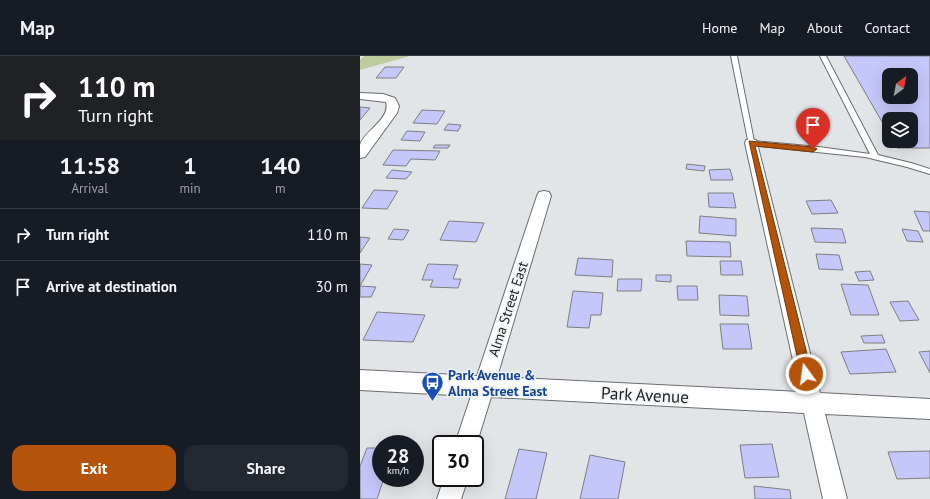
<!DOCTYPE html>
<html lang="en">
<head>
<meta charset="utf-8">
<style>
	body { margin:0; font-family:"PT Sans",sans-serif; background:#242831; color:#f1f3f6; height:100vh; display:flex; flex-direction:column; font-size:15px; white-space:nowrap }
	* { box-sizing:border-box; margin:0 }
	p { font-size:13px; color:#9ea1a6 }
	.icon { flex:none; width:22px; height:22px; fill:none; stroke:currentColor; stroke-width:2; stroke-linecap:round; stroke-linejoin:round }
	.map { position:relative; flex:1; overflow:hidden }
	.details { display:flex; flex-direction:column; background:#171b24; width:360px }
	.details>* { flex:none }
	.hud { background:#202124; color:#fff; overflow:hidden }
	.needle { width:26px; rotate:32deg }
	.buttons { position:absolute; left:522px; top:12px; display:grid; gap:8px }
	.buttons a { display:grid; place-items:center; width:36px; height:36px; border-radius:8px; background:#171b24; box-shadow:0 4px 16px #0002; font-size:20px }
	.speed { position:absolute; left:12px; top:379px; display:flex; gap:8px; font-size:20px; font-weight:700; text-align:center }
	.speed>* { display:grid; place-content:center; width:52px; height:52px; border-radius:50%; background:#171b24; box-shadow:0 4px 16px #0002; line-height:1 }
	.speed small { font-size:10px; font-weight:400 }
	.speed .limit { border:2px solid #111; border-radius:6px; background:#fff; color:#111 }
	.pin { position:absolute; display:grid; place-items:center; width:34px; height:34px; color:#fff; margin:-41px -17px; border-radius:50% 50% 50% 0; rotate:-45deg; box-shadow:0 0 4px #0007 }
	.pin .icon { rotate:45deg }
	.me { position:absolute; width:44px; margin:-22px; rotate:346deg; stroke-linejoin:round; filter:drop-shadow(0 0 3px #0008) }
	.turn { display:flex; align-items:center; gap:14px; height:84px; padding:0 12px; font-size:18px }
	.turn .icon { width:52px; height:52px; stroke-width:2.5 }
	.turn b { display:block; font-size:28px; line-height:34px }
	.eta { display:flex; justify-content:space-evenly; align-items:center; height:68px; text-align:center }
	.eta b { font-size:24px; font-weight:700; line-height:28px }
	.action { display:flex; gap:8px; margin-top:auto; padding:8px 12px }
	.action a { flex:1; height:46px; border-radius:12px; background:#b45309; color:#fff; font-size:16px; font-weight:700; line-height:46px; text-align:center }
	.action a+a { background:#242831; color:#f1f3f6 }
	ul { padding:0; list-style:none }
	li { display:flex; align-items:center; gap:12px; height:52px; padding:0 12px; border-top:1px solid #363941 }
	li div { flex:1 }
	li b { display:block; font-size:15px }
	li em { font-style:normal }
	header { display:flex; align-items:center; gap:24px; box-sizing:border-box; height:56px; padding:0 20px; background:#171b24; border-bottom:1px solid #363941 }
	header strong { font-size:19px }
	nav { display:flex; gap:22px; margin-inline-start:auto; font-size:14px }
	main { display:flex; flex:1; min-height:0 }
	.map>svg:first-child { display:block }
	.green { fill:#becb9e }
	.building { fill:#c5c6fa; stroke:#7e7e82; fill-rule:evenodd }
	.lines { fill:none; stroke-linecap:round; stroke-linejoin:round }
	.service-casing { stroke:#696d6f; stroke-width:2 }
	.minor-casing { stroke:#696d6f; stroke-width:2 }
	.service { fill:#fff; fill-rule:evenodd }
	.minor { fill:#fff; fill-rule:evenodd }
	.route { fill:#b45309; stroke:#753606 }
	.labels { text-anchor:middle; stroke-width:3; stroke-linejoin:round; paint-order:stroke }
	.street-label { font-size:14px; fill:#212324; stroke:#eff3f6 }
	.transit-label { font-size:14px; font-weight:bold; fill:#164399; stroke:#eff3f6; text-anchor:start }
	.near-street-label { font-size:17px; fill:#212324; stroke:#eff3f6 }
</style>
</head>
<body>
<header>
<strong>Map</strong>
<nav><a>Home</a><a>Map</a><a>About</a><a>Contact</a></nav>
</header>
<main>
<section class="details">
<div class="hud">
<div class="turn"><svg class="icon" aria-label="right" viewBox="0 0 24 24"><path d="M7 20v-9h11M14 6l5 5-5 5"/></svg><div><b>110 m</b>Turn right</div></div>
</div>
<div class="eta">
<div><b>11:58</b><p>Arrival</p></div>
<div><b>1</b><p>min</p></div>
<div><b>140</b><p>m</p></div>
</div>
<ul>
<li><svg class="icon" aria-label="right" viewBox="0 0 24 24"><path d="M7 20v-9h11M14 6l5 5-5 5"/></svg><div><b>Turn right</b></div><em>110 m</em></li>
<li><svg class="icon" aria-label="arrive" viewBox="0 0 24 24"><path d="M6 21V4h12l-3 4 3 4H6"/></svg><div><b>Arrive at destination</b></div><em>30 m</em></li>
</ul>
<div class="action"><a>Exit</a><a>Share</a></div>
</section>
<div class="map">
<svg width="570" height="443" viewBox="0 0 570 443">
	<rect width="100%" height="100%" fill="#e2e5e8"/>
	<path class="green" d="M 4,0 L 50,0 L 0,14 L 0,4 Z"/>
	<path class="building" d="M 484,0 L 570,0 L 570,92 L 537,92 L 533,85 L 551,85 L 551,63 L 529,63 L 529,78 ZM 529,19 L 551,19 L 551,41 L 529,41 Z
		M 25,11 L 44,11 L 36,22 L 16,22 Z
		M 0,51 L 10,52 L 0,64 Z
		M 62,54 L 85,55 L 77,68 L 53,67 Z
		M 88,68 L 101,69 L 98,75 L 84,74 Z
		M 47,75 L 65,76 L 60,85 L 41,84 Z
		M 75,89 L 90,89 L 88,92 L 73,92 Z
		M 33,94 L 80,95 L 75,104 L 51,103 L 46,110 L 23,109 Z
		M 327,108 L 345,110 L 344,115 L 326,113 Z
		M 370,113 L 373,124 L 351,124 L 349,114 Z
		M 32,114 L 52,116 L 46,123 L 26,122 Z
		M 14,134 L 38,135 L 27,153 L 2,152 Z
		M 348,137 L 373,137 L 376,152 L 349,151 Z
		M 471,144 L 478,157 L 452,158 L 446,145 Z
		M 554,155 L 570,156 L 570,175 L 563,175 Z
		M 340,160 L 376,163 L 376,180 L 339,177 Z
		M 89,165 L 124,167 L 116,186 L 80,184 Z
		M 451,172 L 482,173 L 486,187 L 455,186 Z
		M 34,173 L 49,174 L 43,184 L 28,183 Z
		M 542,173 L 558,175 L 563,186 L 547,185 Z
		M 0,181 L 10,182 L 0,197 Z
		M 326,185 L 370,186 L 371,201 L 327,200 Z
		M 456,198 L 479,199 L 483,214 L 459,213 Z
		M 218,202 L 253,204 L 252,221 L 215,219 Z
		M 360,205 L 381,205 L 383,219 L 361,219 Z
		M 0,208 L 12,209 L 0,230 Z
		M 68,208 L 98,209 L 93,223 L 101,223 L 98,232 L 70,231 L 73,224 L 62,224 Z
		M 510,215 L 514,224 L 499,225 L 495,216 Z
		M 296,219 L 311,219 L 311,226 L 296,225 Z
		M 258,223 L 282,223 L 281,235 L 257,235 Z
		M 481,228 L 508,229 L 519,259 L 491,259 Z
		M 0,230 L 16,231 L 11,241 L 0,241 Z
		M 317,230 L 337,230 L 338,244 L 318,244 Z
		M 213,235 L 243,237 L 241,259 L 231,259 L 229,272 L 207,271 Z
		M 359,239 L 387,240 L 389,260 L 360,259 Z
		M 548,245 L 559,264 L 540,265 L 530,246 Z
		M 17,256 L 65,259 L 53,286 L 3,284 Z
		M 360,268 L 388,268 L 392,293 L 363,293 Z
		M 522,279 L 525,287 L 504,287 L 501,280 Z
		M 526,293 L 536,316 L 490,318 L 481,296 Z
		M 570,295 L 570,317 L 559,296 Z
		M 412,388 L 419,421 L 385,422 L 380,389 Z
		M 7,392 L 21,392 L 21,422 L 24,422 L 17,443 L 0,443 L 0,410 Z
		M 159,393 L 187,397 L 176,443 L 145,443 Z
		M 570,395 L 570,422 L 537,423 L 528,396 Z
		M 230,399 L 265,406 L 258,443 L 220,443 Z
		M 394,430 L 430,434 L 431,443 L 395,443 Z"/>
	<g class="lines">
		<defs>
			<path id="service" d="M 371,0 L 377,0 L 394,85 L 459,91 L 510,98 L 460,0 L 466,0 L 518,99 L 551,107 L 570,113 L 570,118 L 547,111 L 505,101 L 389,89 Z"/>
			<path id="minor" d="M 0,37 L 23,38 L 35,42 L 39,50 L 37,57 L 5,101 L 0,102 C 0,99 0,93 0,89 C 4,75 31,63 26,46 L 0,43 Z
				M 391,83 L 396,84 L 397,87 L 460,337 L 570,343 L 570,363 L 465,358 L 487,443 L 463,443 L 444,357 L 131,341 L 115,393 L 115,388 L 95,388 L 111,340 L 0,334 L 0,314 L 117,320 L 177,140 L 179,136 L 184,135 L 189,136 L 191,140 L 137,321 L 440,336 L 385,87 L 386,84 Z
				M 84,422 L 108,422 L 101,443 L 77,443 Z"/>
		</defs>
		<use href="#service" class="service-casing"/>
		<use href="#minor" class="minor-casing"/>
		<use href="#service" class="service"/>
		<use href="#minor" class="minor"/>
	</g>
	<path class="route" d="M 389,85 L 453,91 L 457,93 L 453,96 L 395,90 L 452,318 L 450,322 L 446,323 L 443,322 L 441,318 Z"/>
	<defs>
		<symbol id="bus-pin" viewBox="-11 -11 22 30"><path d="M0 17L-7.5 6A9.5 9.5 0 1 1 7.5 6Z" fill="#1a4fb4" stroke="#eff3f6"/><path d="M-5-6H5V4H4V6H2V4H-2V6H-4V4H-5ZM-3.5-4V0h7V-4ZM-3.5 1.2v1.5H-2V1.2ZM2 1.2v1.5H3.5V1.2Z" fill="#fff"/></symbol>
	</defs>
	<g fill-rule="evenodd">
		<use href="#bus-pin" x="60" y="314" width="25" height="34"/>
	</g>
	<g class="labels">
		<g class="street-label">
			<text transform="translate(148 253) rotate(-72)" y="5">Alma Street East</text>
		</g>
		<g class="transit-label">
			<text x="88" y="324">Park Avenue &amp;<tspan x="88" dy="16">Alma Street East</tspan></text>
		</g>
		<g class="near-street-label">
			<text transform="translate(285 339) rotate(3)" y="6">Park Avenue</text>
		</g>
	</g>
</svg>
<div class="buttons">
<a><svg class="needle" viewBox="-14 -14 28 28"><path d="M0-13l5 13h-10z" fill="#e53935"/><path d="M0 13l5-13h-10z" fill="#9ea1a6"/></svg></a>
<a><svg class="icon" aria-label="layers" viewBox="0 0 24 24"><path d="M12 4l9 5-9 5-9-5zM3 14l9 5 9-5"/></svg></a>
</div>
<div class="speed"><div>28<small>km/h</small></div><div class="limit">30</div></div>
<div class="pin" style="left:453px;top:93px;background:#d93025"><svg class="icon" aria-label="arrive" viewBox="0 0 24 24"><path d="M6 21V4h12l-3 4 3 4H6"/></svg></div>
<svg class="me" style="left:446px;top:318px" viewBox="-20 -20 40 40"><circle r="17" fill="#b45309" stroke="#fff" stroke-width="3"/><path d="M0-11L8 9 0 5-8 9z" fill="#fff"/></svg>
</div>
</main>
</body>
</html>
